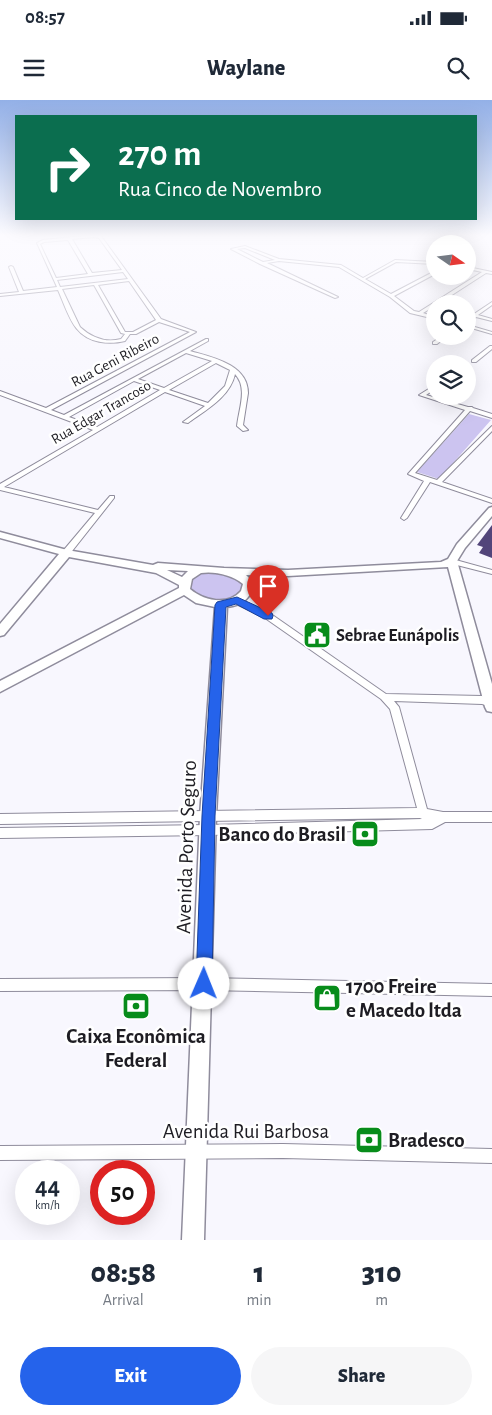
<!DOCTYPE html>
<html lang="en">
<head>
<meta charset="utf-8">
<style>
	body { margin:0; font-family:"Alegreya Sans",sans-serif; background:#f6f6f7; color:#1f2937; height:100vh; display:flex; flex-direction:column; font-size:19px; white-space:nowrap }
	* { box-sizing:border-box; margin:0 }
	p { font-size:16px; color:#747a83 }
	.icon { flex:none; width:28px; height:28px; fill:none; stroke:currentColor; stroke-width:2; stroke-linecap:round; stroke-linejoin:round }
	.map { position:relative; height:1140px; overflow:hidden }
	.sheet { display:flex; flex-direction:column; background:#fff; flex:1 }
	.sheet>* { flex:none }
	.guide { position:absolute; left:15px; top:15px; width:462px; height:105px; border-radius:0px; box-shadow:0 5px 20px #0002; background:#0b6e4f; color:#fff; overflow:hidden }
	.needle { width:32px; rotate:104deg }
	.tools { position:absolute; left:426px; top:135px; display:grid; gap:10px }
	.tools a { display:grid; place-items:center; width:50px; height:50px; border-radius:50%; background:#fff; box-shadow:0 5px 20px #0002; font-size:25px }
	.speed { position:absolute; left:15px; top:1060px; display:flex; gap:10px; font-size:25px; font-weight:700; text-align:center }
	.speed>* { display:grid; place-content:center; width:65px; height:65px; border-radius:50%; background:#fff; box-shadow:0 5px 20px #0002; line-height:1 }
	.speed small { font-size:12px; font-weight:400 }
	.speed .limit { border:8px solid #d22; background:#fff; color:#111 }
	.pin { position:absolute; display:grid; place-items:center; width:42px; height:42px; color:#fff; margin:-51px -21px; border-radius:50% 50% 50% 0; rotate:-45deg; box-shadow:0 0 5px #0007 }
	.pin .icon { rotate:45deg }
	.me { position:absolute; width:55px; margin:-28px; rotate:1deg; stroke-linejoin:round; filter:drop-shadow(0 0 4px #0008) }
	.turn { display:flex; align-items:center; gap:18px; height:105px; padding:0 20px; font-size:22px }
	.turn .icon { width:65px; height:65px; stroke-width:2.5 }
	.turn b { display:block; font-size:35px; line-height:42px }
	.eta { display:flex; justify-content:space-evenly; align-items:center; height:85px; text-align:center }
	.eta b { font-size:30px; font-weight:800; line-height:35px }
	.cta { display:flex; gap:10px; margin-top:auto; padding:10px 20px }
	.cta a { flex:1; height:58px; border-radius:30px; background:#2563eb; color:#fff; font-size:20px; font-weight:800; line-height:58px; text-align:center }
	.cta a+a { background:#f6f6f7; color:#1f2937 }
	.status { display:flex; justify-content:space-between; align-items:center; height:35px; padding:0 25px; background:#fff; direction:ltr }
	.status svg { height:14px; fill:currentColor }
	header { display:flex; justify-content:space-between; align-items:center; height:65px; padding:0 20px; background:#fff; font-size:22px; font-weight:800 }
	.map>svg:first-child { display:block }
	.green { fill:#ccc4f0 }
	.building { fill:#52457a }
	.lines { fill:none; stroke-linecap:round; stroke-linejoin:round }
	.minor-casing { stroke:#8f8c9c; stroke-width:2 }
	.secondary-casing { stroke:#8f8c9c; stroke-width:3 }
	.minor { fill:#fff; fill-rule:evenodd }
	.secondary { fill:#fff; fill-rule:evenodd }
	.route { fill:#2563eb; stroke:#184099 }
	.labels { text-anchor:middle; stroke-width:5; stroke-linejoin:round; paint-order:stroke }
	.far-street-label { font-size:15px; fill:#1e1d23; stroke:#fff }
	.poi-label { font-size:18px; font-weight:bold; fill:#1e1d23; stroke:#fff; text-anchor:start }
	.near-poi-label { font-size:21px; font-weight:bold; fill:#1e1d23; stroke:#fff; text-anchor:start }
	.near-street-label { font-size:21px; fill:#1e1d23; stroke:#fff }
</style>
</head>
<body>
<div class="status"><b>08:57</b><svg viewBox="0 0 49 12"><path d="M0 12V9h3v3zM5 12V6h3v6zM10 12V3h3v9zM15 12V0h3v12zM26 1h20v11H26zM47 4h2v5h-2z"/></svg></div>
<header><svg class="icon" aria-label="menu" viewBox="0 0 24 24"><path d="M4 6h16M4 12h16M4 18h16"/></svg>Waylane<svg class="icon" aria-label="search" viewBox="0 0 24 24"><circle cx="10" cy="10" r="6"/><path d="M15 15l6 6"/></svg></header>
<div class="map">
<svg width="492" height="1140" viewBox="0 0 492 1140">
	<rect width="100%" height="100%" fill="#f8f7fe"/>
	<path class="green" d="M 469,314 L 491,320 L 439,379 L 417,372 Z
		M 207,472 L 227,476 L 242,483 L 245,488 C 239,499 215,505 203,500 C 199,498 194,492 190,489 L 191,481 L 196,474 Z"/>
	<path class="building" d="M 492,425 L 492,458 L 479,453 L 483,447 L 477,445 Z"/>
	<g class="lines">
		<defs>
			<path id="minor" d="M 94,135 L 101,136 L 161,219 L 196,232 L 51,310 L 64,315 L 206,239 L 208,239 L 208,241 L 190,251 C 211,257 248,264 248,293 L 243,325 L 248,330 L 243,331 L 237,326 C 239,308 248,288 235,274 C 230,297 206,310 188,323 L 183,322 L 205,306 L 165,292 L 4,387 L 98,410 L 110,396 L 114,396 L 114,398 L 69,455 L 66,455 L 62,453 L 63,451 L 95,413 L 0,390 L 0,384 L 93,330 L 0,295 L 0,291 L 46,308 L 190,232 L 159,222 L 136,234 L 130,234 L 125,241 C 109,245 88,243 77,229 C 69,220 63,201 58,190 L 0,196 L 0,194 L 19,192 L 9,167 L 11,166 L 13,167 L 23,191 L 57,187 L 37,143 L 43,140 ZM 94,137 L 99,138 L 122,170 L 92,173 L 72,139 ZM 68,140 L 88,174 L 56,178 L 40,144 L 44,142 ZM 123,172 L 128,179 L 60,187 L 57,180 ZM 129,181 L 156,220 L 133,232 L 125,232 L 98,185 ZM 94,185 L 121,233 L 125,234 L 121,239 C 106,243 92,238 80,227 L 62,189 ZM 186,253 L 212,261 L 164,288 L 138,279 ZM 216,263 L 230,270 L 225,286 L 208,303 L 169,290 ZM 134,281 L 160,290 L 97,327 L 69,317 Z
				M 245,146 L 279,159 L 341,165 L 363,178 L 395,160 L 435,162 L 435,164 L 396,162 L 365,179 L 391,194 L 435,171 L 435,174 L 394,196 L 414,211 L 419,212 L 482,172 L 468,169 L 468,167 L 492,172 L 492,174 L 486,173 L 438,204 L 435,204 L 435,206 L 423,213 L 435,217 L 435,219 L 410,213 L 390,197 L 339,167 L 279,161 L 267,163 L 338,197 L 335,198 L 260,164 L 231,149 ZM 245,148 L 275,160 L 263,162 L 237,149 Z
				M 492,202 L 492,205 L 478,215 L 492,219 L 492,221 L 476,217 L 468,221 L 468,218 Z
				M 468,225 L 492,232 L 492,234 L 468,227 Z
				M 442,236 L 447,236 L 437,244 L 433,244 L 433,242 Z
				M 490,246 L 492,246 L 492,249 L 476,262 L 472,262 L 472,260 Z
				M 435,285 L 435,289 L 426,295 L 468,307 L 472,307 L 473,308 L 492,314 L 492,318 L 470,311 L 415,373 L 437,380 L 492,326 L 492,331 L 442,382 L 492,399 L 492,403 L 430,382 L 407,418 L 404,420 L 401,418 L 424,381 L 408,374 L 465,310 L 419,295 Z
				M 449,459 L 452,459 L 492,470 L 492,474 L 449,463 Z
				M 237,498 L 271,514 L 386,594 L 482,596 L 492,599 L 492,607 L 482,604 L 394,601 L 399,607 L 427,709 L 443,712 L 492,712 L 492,722 L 445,722 L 432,729 L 208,735 L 0,738 L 0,728 L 208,725 L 422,719 L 420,718 L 0,724 L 0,714 L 417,708 L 390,609 L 381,599 L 265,518 L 234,503 L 233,501 Z
				M 204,878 L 492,884 L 492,896 L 204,890 L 0,891 L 0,879 Z
				M 283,1044 L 492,1049 L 492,1063 L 283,1058 L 0,1060 L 0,1046 Z"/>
			<path id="secondary" d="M 492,407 L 492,416 L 465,448 L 457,461 L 492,584 L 492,612 L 487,611 L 485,607 L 448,467 L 288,476 L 246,475 L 254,483 C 251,499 242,505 227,507 L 216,716 L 204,1140 L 182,1140 L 200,716 L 215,507 L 196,503 L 184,495 L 0,592 L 0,581 L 179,488 L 179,485 L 156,473 L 69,457 L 4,535 L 0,536 L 0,524 L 59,454 L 0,438 L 0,432 L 67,450 L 153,465 L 158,463 L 224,468 L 288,470 L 441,462 L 448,459 L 457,444 L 489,408 ZM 167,470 L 188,471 L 182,477 ZM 201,473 C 215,471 232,475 243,484 L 241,491 C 228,506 204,501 190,489 L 192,479 Z"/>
		</defs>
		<use href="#minor" class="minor-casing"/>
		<use href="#secondary" class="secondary-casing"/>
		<use href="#minor" class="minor"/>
		<use href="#secondary" class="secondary"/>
	</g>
	<linearGradient id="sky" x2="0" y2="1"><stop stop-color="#93b0e7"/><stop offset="0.46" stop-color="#fcfbff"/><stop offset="1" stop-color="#fcfbff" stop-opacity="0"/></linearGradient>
	<rect width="492" height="294" fill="url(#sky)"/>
	<path class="route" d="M 237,497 L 272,513 L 273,516 L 272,519 L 264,519 L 236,504 L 226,507 L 215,716 L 212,884 L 210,890 L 204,892 L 198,890 L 196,884 L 202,716 L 215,505 L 217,502 Z"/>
	<defs>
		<symbol id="civic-square" viewBox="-11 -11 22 22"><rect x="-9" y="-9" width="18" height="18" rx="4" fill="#078c1a" stroke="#fff"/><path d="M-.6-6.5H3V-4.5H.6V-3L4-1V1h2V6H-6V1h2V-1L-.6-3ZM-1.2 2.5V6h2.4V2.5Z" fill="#fff"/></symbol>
		<symbol id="bank-square" viewBox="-11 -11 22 22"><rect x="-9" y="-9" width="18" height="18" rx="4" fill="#078c1a" stroke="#fff"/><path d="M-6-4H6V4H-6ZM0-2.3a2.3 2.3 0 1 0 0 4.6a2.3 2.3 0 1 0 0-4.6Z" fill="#fff"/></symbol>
		<symbol id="shop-square" viewBox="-11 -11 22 22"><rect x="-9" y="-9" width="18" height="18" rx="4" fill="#078c1a" stroke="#fff"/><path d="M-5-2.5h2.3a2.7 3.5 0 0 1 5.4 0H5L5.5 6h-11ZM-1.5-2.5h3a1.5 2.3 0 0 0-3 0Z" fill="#fff"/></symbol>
	</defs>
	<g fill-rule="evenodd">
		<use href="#civic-square" x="301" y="519" width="32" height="32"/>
		<use href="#bank-square" x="349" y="718" width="32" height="32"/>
		<use href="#shop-square" x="311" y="882" width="32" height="32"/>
		<use href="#bank-square" x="120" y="890" width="32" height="32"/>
		<use href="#bank-square" x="353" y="1024" width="32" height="32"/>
	</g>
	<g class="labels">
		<g class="far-street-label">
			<text transform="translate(115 260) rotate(-28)" y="5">Rua Geni Ribeiro</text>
			<text transform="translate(101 312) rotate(-30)" y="5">Rua Edgar Trancoso</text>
		</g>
		<g class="poi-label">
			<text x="336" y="541">Sebrae Eunápolis</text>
		</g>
		<g class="near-poi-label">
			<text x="346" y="741" text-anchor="end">Banco do Brasil</text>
			<text x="346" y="893">1700 Freire<tspan x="346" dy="24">e Macedo ltda</tspan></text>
			<text x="136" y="943" text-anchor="middle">Caixa Econômica<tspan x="136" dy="24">Federal</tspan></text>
			<text x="388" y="1047">Bradesco</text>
		</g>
		<g class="near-street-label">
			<text transform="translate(186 747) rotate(-88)" y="7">Avenida Porto Seguro</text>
			<text x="246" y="1038">Avenida Rui Barbosa</text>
		</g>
	</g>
</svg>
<div class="tools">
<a><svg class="needle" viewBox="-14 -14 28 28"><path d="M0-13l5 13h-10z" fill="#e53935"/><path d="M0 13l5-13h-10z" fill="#747a83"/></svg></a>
<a><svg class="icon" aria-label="search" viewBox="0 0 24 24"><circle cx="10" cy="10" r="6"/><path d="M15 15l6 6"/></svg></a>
<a><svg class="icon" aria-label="layers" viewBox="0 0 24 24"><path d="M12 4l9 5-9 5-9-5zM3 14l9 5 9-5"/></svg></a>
</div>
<div class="speed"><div>44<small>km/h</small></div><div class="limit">50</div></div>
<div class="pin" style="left:268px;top:516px;background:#d93025"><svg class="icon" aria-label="arrive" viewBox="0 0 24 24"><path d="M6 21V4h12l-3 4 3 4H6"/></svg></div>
<svg class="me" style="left:204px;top:884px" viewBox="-20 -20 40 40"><circle r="19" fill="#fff"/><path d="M0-13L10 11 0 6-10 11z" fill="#2563eb"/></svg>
<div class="guide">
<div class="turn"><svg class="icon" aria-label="right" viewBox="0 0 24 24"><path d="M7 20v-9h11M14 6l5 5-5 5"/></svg><div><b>270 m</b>Rua Cinco de Novembro</div></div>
</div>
</div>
<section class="sheet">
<div class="eta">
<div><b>08:58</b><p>Arrival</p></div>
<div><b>1</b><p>min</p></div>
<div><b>310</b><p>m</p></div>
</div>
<div class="cta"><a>Exit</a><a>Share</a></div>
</section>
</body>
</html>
